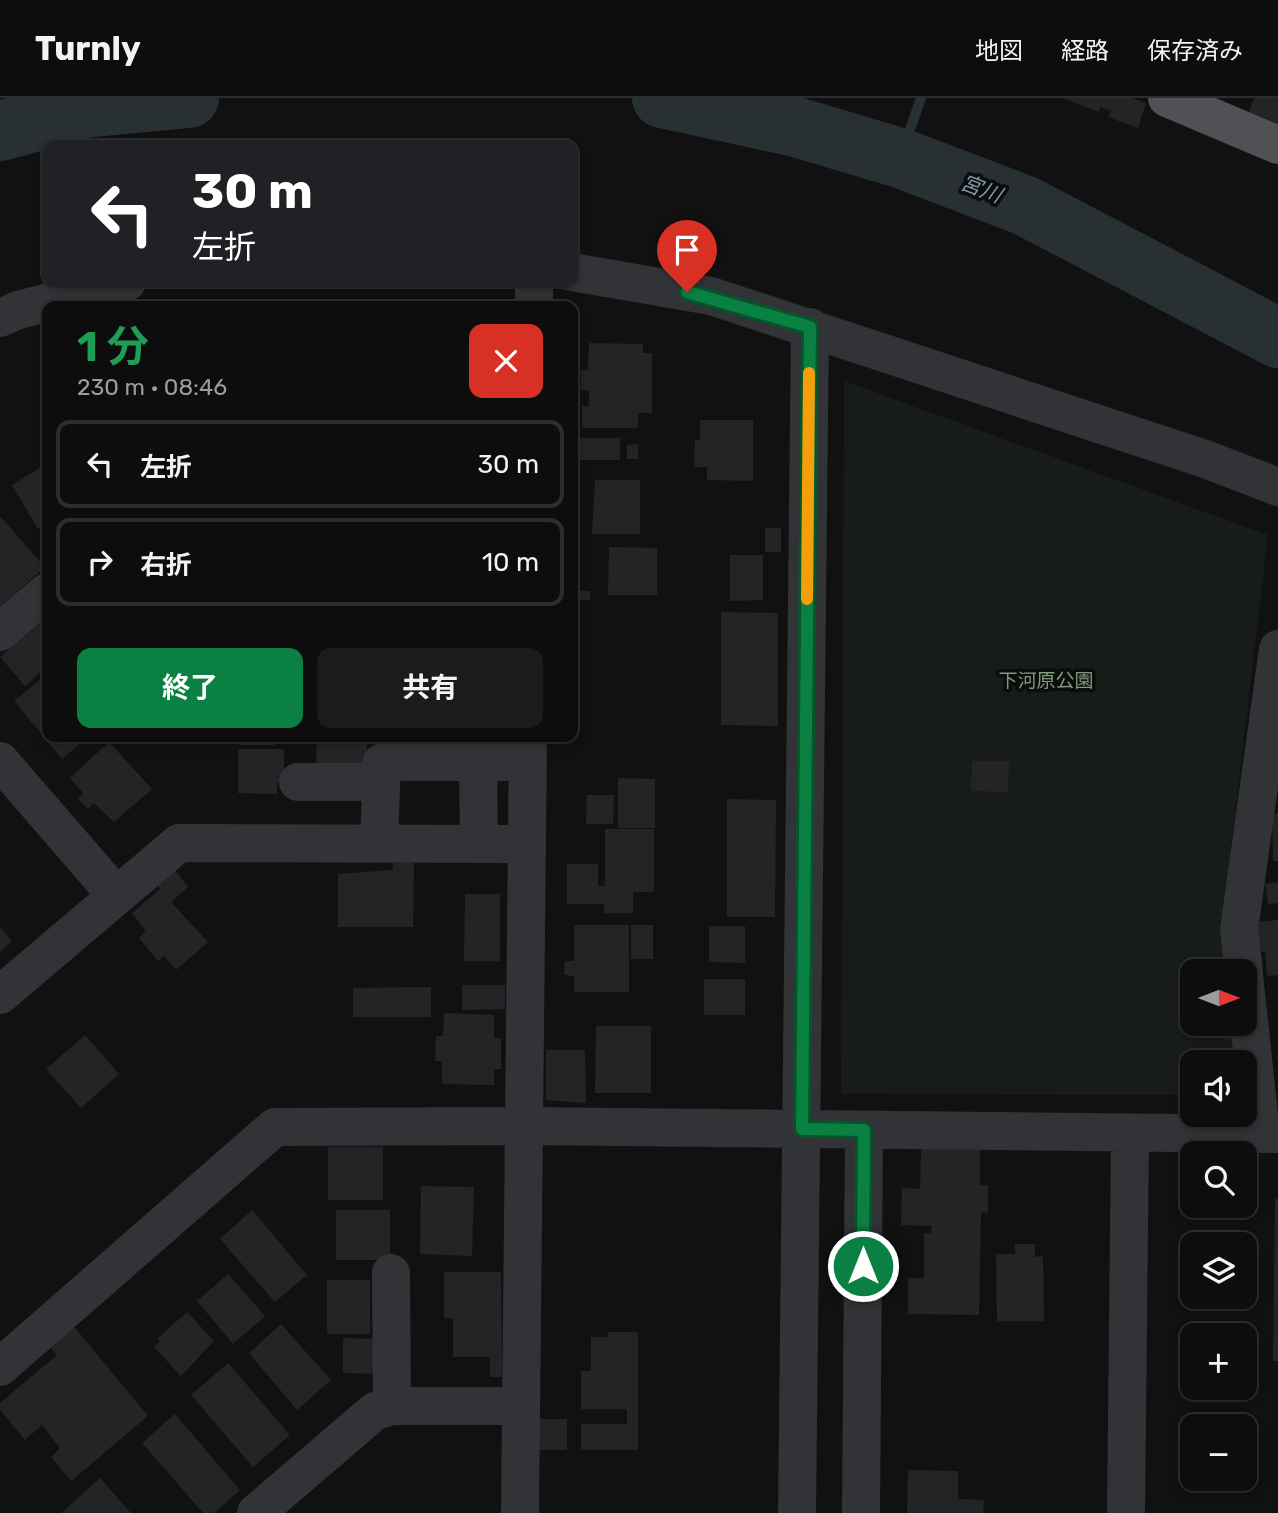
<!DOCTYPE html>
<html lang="ja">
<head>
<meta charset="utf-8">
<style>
	body { margin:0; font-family:Rubik,"Noto Sans JP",sans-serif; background:#1b1b1c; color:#f1f3f6; height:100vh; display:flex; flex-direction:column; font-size:26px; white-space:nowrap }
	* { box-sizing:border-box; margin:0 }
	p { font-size:23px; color:#9a9c9e }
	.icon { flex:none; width:38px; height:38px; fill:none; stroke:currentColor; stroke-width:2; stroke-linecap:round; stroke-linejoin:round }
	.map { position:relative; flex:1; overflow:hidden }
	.side { position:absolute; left:42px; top:203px; width:536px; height:441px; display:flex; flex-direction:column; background:#0d0d0e; border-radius:14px; box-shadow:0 4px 10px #0003,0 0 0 2px #2d2d2e }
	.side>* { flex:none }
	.top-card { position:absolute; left:42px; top:42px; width:536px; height:147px; border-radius:14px; box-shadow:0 4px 10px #0003,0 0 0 2px #2d2d2e; background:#202124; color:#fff; overflow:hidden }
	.needle { width:46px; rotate:90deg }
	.buttons { position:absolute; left:1180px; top:861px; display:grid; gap:14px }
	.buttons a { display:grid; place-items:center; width:77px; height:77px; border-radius:14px; background:#0d0d0e; box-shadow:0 4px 10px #0003,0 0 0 2px #2d2d2e; font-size:35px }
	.pin { position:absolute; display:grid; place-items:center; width:60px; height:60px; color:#fff; margin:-72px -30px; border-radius:50% 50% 50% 0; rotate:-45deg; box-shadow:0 0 7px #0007 }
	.pin .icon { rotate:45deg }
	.me { position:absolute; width:77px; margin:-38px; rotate:0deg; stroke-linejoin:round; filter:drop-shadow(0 0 5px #0008) }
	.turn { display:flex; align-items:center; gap:24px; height:147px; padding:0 35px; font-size:32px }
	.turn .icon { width:91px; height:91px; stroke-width:2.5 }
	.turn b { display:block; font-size:49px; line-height:60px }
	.round { display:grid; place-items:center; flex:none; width:74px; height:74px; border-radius:14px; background:#1b1b1c }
	.headline { display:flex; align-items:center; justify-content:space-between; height:119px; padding:0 35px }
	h1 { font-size:42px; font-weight:700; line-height:52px; color:#1e9e55 }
	.button { display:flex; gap:14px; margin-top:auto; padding:14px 35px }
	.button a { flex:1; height:80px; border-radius:14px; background:#0b8043; color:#fff; font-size:28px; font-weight:700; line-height:80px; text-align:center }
	.button a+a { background:#1b1b1c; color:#f1f3f6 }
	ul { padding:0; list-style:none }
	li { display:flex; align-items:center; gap:21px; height:88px; margin:0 14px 10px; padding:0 21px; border:4px solid #2d2d2e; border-radius:14px }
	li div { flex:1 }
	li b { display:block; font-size:26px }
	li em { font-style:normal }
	header { display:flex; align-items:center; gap:42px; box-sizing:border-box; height:98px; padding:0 35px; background:#0d0d0e; border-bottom:2px solid #2d2d2e }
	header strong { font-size:33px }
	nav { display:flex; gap:38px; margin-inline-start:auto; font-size:24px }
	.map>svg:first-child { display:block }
	.green { fill:#181c18 }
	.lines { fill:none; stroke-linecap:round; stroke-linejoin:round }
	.stream { stroke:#293034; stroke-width:10 }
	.river { stroke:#293034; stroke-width:60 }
	.building { fill:#242426 }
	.minor { stroke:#323337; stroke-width:38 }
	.tertiary { stroke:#323337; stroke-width:38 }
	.primary { stroke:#4f5155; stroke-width:38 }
	.route-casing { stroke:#07532c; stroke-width:18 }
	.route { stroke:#0b8043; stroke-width:12 }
	.slow { stroke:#f59e0b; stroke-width:12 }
	.labels { text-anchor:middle; stroke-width:7; stroke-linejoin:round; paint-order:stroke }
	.park-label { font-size:19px; fill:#7e9b7c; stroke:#0c0c0d }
	.water-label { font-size:21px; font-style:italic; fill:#7d9aaa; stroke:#0c0c0d }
</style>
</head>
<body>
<header>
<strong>Turnly</strong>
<nav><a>地図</a><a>経路</a><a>保存済み</a></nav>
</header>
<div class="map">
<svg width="1278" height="1415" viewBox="0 0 1278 1415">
	<rect width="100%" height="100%" fill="#111112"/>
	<path class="green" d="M 844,283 L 1268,437 L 1221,835 L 1226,873 L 1192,873 L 1192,926 L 1231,926 L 1235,964 L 1192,964 L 1192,997 L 841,996 Z"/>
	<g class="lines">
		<path class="stream" d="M 900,60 L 921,0"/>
		<path class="river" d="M 662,0 L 796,29 L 900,60 L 1026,108 L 1278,240
			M 0,33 L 84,10 L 189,0"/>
	</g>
	<path class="building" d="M 1063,0 L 1132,0 L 1146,5 L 1138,30 L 1108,19 L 1111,13 L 1100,9 L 1099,14 Z
		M 1254,0 L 1278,0 L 1278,26 L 1249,14 Z
		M 589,245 L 643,246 L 643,255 L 652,255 L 652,315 L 638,315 L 638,330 L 582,330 L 582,308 L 589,308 L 589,292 L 581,292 L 581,272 L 588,272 Z
		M 700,322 L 753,322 L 753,383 L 707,382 L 707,369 L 694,369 L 695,342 L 700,342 Z
		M 572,340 L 620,340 L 620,362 L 572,362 Z
		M 638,346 L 638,361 L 627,361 L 627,347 Z
		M 43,368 L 47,375 L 47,426 L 38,431 L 12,387 Z
		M 595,382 L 640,382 L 640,436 L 592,436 Z
		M 0,418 L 45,469 L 1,508 L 0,507 Z
		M 765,430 L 781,430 L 781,454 L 765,454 Z
		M 609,449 L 657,450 L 657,497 L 608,497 Z
		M 730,457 L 763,457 L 763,502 L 730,503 Z
		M 572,493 L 590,493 L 590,502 L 572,502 Z
		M 721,514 L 778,515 L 778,628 L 721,627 Z
		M 43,523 L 47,528 L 47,569 L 25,588 L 0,559 Z
		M 47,576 L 47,639 L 88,639 L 62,661 L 14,603 Z
		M 239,639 L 275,639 L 275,647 L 239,647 Z
		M 317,639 L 367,639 L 367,679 L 316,679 Z
		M 396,639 L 440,639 L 440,647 L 396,656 Z
		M 465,639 L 508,639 L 508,648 L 465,655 Z
		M 109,644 L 152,691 L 114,724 L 94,705 L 88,711 L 78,701 L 83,695 L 70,680 Z
		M 238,651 L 284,651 L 284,684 L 277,685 L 277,696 L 238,695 Z
		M 972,663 L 1009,663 L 1008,694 L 971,693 Z
		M 618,680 L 655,681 L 655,730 L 618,730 Z
		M 587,697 L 614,697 L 613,726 L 586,726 Z
		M 727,701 L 776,702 L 775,819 L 727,819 Z
		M 1272,715 L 1278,715 L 1278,763 L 1273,763 Z
		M 605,731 L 654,731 L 654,794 L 633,794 L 633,815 L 604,815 L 604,806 L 567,806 L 567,766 L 598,766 L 598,788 L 605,788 Z
		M 393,765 L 414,765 L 413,829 L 338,829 L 338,776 L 393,772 Z
		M 174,771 L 188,789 L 171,804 L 208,844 L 176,872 L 164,858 L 158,863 L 139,840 L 146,833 L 132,815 L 160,791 L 157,787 Z
		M 1278,784 L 1278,805 L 1268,806 L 1265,786 Z
		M 465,796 L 500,796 L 500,863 L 464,863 Z
		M 1278,822 L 1278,877 L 1267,878 L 1265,854 L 1260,854 L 1257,824 Z
		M 574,827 L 629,827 L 629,894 L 574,894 L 574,878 L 564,877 L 565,863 L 574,863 Z
		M 631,827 L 653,827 L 653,861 L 631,861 Z
		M 709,828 L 745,828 L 745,865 L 709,864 Z
		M 0,829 L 12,843 L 0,854 Z
		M 704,881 L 745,881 L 745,917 L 704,917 Z
		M 462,887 L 505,887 L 505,911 L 462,912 Z
		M 431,889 L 431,919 L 353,919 L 353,890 Z
		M 444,915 L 494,917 L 494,940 L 501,940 L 501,971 L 494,971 L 494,987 L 442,986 L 442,963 L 435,963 L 436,938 L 443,938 Z
		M 596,928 L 651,928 L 651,995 L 595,995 Z
		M 85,937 L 119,976 L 81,1010 L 46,971 Z
		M 546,952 L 585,952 L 586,1005 L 546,1002 Z
		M 328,1049 L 383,1049 L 383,1102 L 328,1102 Z
		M 921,1051 L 980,1051 L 980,1087 L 988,1087 L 988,1115 L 981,1114 L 979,1217 L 908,1216 L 908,1180 L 924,1180 L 924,1135 L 931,1135 L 932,1128 L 901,1127 L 902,1090 L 920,1091 Z
		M 421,1088 L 474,1089 L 472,1158 L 420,1156 Z
		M 1275,1101 L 1278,1101 L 1278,1263 L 1273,1263 Z
		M 252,1112 L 307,1177 L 275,1204 L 220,1141 Z
		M 336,1112 L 390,1112 L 390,1162 L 336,1162 Z
		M 1015,1146 L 1035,1146 L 1035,1159 L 1043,1158 L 1044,1223 L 997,1223 L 996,1156 L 1015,1156 Z
		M 444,1174 L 501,1174 L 502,1279 L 490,1279 L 490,1259 L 453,1259 L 453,1220 L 444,1220 Z
		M 228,1176 L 265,1218 L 233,1246 L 197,1203 Z
		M 327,1182 L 370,1182 L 370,1236 L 327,1236 Z
		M 187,1214 L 214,1243 L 181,1278 L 154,1249 L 160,1243 L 158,1240 Z
		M 71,1225 L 148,1318 L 71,1383 L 51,1359 L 60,1350 L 42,1327 L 25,1342 L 0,1312 L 0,1305 L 57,1257 L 46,1245 Z
		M 281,1226 L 331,1282 L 297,1312 L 249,1255 Z
		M 608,1234 L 638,1234 L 638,1352 L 581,1352 L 581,1326 L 627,1326 L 627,1311 L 581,1311 L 581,1273 L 591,1273 L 591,1239 L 608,1239 Z
		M 343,1240 L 375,1241 L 374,1276 L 343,1275 Z
		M 228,1265 L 290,1337 L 253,1369 L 191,1297 Z
		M 175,1316 L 240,1392 L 214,1415 L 203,1415 L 142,1345 Z
		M 539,1321 L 567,1321 L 567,1352 L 538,1352 Z
		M 908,1372 L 958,1373 L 958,1401 L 984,1402 L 983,1415 L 907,1415 Z
		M 100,1380 L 131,1415 L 61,1415 Z"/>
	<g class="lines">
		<path class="minor" d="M 534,208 L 534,184
			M 0,534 L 47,494
			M 0,663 L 116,797
			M 478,664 L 479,746
			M 298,684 L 381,684
			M 379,746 L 382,664 L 527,664
			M 1244,873 L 1239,832 L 1278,551
			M 1244,877 L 1261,1036
			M 0,897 L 179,745 L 526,746
			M 391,1175 L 392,1308
			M 0,1269 L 275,1029 L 524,1028 L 1278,1036
			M 256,1415 L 375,1313 L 392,1308 L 521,1308
			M 520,1415 L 528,639
			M 797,1415 L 810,229
			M 861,1415 L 864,1032
			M 1126,1415 L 1130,1036"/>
		<path class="tertiary" d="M 572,174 L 711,198 L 1205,361 L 1278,389
			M 0,220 L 18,212 L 127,184"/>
		<path class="primary" d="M 1167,0 L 1278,47"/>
	</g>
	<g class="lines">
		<defs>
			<path id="route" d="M 687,194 L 810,229 L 802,1031 L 864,1032 L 863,1168"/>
		</defs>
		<use href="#route" class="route-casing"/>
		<use href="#route" class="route"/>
		<path class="slow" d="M 807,501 L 809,275"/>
	</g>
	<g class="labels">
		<g class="park-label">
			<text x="1046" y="589">下河原公園</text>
		</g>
		<g class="water-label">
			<text transform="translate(981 91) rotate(21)" y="7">宮川</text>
		</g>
	</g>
</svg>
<div class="buttons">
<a><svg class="needle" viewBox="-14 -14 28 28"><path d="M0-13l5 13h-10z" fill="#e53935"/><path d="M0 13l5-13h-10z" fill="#9a9c9e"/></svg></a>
<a><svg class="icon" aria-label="sound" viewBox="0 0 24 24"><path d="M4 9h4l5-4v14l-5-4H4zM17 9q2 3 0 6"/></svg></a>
<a><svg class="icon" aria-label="search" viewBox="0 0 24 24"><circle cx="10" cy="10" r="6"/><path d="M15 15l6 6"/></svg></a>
<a><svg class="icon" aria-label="layers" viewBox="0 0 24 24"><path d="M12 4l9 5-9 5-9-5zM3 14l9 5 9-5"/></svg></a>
<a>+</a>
<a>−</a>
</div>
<div class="pin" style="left:687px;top:194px;background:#d93025"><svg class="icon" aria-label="arrive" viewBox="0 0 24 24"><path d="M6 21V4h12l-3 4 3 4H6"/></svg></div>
<svg class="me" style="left:863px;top:1168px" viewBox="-20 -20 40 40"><circle r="17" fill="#0b8043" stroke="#fff" stroke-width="3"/><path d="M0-11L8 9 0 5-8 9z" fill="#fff"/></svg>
<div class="top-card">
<div class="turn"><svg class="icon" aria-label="left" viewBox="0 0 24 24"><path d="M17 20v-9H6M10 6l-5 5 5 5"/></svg><div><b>30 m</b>左折</div></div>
</div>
<section class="side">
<div class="headline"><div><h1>1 分</h1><p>230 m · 08:46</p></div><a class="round" style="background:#d93025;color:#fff"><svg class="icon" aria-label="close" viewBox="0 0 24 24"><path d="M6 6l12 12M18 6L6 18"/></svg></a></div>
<ul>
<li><svg class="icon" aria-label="left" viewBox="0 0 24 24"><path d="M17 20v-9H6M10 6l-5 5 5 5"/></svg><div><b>左折</b></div><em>30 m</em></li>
<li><svg class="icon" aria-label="right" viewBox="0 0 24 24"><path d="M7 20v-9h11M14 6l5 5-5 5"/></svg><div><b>右折</b></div><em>10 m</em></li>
</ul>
<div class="button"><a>終了</a><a>共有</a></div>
</section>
</div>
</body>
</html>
